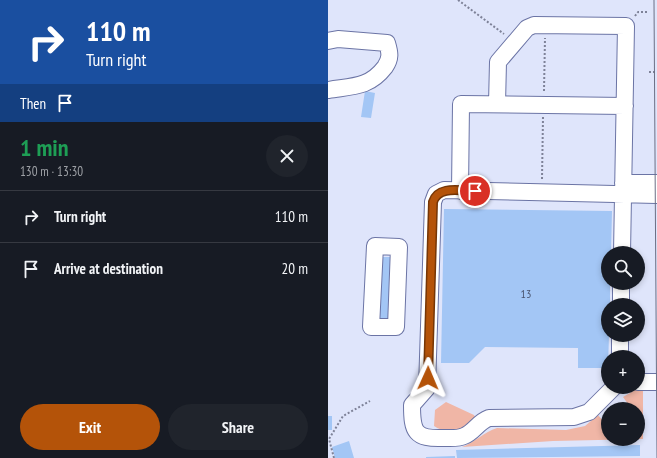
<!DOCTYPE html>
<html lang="en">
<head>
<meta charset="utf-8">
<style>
	body { margin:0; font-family:"PT Sans Narrow",sans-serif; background:#20242c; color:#f1f3f6; height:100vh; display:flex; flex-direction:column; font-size:15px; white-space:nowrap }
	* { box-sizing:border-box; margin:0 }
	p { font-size:13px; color:#9ea1a6 }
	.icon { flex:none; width:22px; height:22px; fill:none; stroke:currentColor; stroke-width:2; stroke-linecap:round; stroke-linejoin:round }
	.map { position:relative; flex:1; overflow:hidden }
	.panel { display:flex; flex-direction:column; background:#171b24; width:328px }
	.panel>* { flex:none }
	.banner { background:#1a4fa0; color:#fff; overflow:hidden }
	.fabs { position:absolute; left:273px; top:246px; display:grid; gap:8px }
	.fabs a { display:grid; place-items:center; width:44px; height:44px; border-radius:50%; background:#171b24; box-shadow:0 2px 6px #0003; font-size:20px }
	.pin { position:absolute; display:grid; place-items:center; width:34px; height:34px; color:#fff; margin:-17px; border:2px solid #fff; border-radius:50%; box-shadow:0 1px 4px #0007 }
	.me { position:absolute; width:44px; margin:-22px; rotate:1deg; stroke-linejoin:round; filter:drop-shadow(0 0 3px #0008) }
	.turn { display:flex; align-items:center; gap:14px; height:84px; padding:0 20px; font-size:18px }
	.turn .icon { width:52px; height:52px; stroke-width:2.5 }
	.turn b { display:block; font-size:28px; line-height:34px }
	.then { display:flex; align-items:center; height:38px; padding:0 20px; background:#0003; gap:8px; font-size:15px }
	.round { display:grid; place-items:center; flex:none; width:42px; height:42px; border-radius:21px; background:#20242c }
	.head { display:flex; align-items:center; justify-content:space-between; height:68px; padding:0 20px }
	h1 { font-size:24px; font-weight:600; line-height:30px; color:#1e9e55 }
	.action { display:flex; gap:8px; margin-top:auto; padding:8px 20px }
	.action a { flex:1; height:46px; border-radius:24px; background:#b45309; color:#fff; font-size:16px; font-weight:600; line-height:46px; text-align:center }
	.action a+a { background:#20242c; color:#f1f3f6 }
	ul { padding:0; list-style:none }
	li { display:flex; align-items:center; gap:12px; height:52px; padding:0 20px; border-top:1px solid #363941 }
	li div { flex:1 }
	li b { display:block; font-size:15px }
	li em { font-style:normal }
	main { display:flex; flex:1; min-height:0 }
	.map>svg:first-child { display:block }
	.green { fill:#f0b6a6 }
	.building { fill:#a3c6f5 }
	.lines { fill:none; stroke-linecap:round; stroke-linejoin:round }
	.minor-casing { stroke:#6b74a5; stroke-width:18 }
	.path { stroke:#7e8298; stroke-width:2; stroke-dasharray:2 2; stroke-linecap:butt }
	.minor { stroke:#fff; stroke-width:16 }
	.tram { stroke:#6b6f85; stroke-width:1 }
	.route-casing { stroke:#753606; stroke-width:10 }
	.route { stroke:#b45309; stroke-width:7 }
	.labels { text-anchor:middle; stroke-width:3.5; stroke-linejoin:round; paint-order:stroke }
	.number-label { font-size:12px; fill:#48536f }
</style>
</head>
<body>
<main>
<section class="panel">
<div class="banner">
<div class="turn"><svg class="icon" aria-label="right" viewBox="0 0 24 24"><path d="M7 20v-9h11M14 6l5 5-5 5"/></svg><div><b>110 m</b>Turn right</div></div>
<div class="then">Then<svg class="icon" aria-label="arrive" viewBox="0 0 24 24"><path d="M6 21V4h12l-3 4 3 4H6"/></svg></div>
</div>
<div class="head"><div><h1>1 min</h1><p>130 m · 13:30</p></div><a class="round"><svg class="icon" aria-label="close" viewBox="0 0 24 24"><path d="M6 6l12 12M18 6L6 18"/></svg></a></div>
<ul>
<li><svg class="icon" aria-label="right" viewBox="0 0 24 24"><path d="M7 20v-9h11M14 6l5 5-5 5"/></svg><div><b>Turn right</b></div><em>110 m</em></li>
<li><svg class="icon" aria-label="arrive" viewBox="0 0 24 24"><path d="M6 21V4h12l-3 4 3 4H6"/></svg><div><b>Arrive at destination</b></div><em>20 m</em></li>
</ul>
<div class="action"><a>Exit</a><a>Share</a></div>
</section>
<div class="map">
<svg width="329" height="458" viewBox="0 0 329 458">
	<rect width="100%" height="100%" fill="#dfe5fb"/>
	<path class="green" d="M 315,388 L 315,439 L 225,441 L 134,447 C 147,442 156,432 169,428 L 238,430 L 257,426 L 270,415 L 276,422 L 280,419 L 280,439 L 310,439 L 310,409 L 294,409 L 300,404 L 295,397 L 307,390 Z
		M 118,402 L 146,415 L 147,417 C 139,430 118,435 106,426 L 107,410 Z"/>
	<path class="building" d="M 37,91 L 47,93 L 43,118 L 33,117 Z
		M 116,209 L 284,211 L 283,253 L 280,253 L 280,283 L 282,283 L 282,305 L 280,305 L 280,335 L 281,335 L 280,368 L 250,368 L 250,348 L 157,347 L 141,363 L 113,363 Z
		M 50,257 L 65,257 L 65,322 L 50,322 Z
		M 0,416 L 4,416 L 4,430 L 0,430 Z
		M 21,441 L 26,458 L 7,458 L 4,447 Z
		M 312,445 L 312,456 L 129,458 L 128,450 Z
		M 127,456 L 127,458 L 98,458 L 98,457 Z"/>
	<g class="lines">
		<defs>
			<path id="minor" d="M 0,41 L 10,39 L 59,43 C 62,53 63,58 57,67 C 41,88 24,86 0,90
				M 169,104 L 170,62 L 199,28 L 206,25 L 298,26 L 294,253
				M 295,183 L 329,183
				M 132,191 L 133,104 L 297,106
				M 47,246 L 71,247 L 68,327 L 43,327 Z
				M 293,305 L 293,283
				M 292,357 L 292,335
				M 310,382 L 329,382
				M 286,387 L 261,412 L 246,417 L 161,418 C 150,422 146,432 136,436 C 130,439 122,438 115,438 C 87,439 84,432 84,405 L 99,388 L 105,202 L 108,194 L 116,190 L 329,195"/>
		</defs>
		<use href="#minor" class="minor-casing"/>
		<path class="path" d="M 130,0 L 176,34
			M 307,16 L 310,12 L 321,12
			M 321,72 L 329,72
			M 216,91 L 217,38
			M 214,179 L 215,117
			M 6,458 L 1,439 L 15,416 L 42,401"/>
		<use href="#minor" class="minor"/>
		<path class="tram" d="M 326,0 L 329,458"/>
	</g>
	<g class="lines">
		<defs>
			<path id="route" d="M 100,378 L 105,202 C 110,185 133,191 147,191"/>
		</defs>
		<use href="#route" class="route-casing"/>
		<use href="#route" class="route"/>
	</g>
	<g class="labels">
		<g class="number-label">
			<text x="198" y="298">13</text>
		</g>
	</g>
</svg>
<div class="fabs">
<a><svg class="icon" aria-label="search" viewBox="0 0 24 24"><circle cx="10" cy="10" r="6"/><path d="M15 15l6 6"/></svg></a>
<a><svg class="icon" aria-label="layers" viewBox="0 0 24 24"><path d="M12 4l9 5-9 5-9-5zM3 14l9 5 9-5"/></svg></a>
<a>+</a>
<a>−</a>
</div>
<div class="pin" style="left:147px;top:191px;background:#d93025"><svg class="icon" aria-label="arrive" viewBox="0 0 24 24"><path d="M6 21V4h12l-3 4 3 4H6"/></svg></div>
<svg class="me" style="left:100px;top:378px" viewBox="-20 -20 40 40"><path d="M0-17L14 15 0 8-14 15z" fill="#b45309" stroke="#fff" stroke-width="4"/></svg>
</div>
</main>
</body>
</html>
